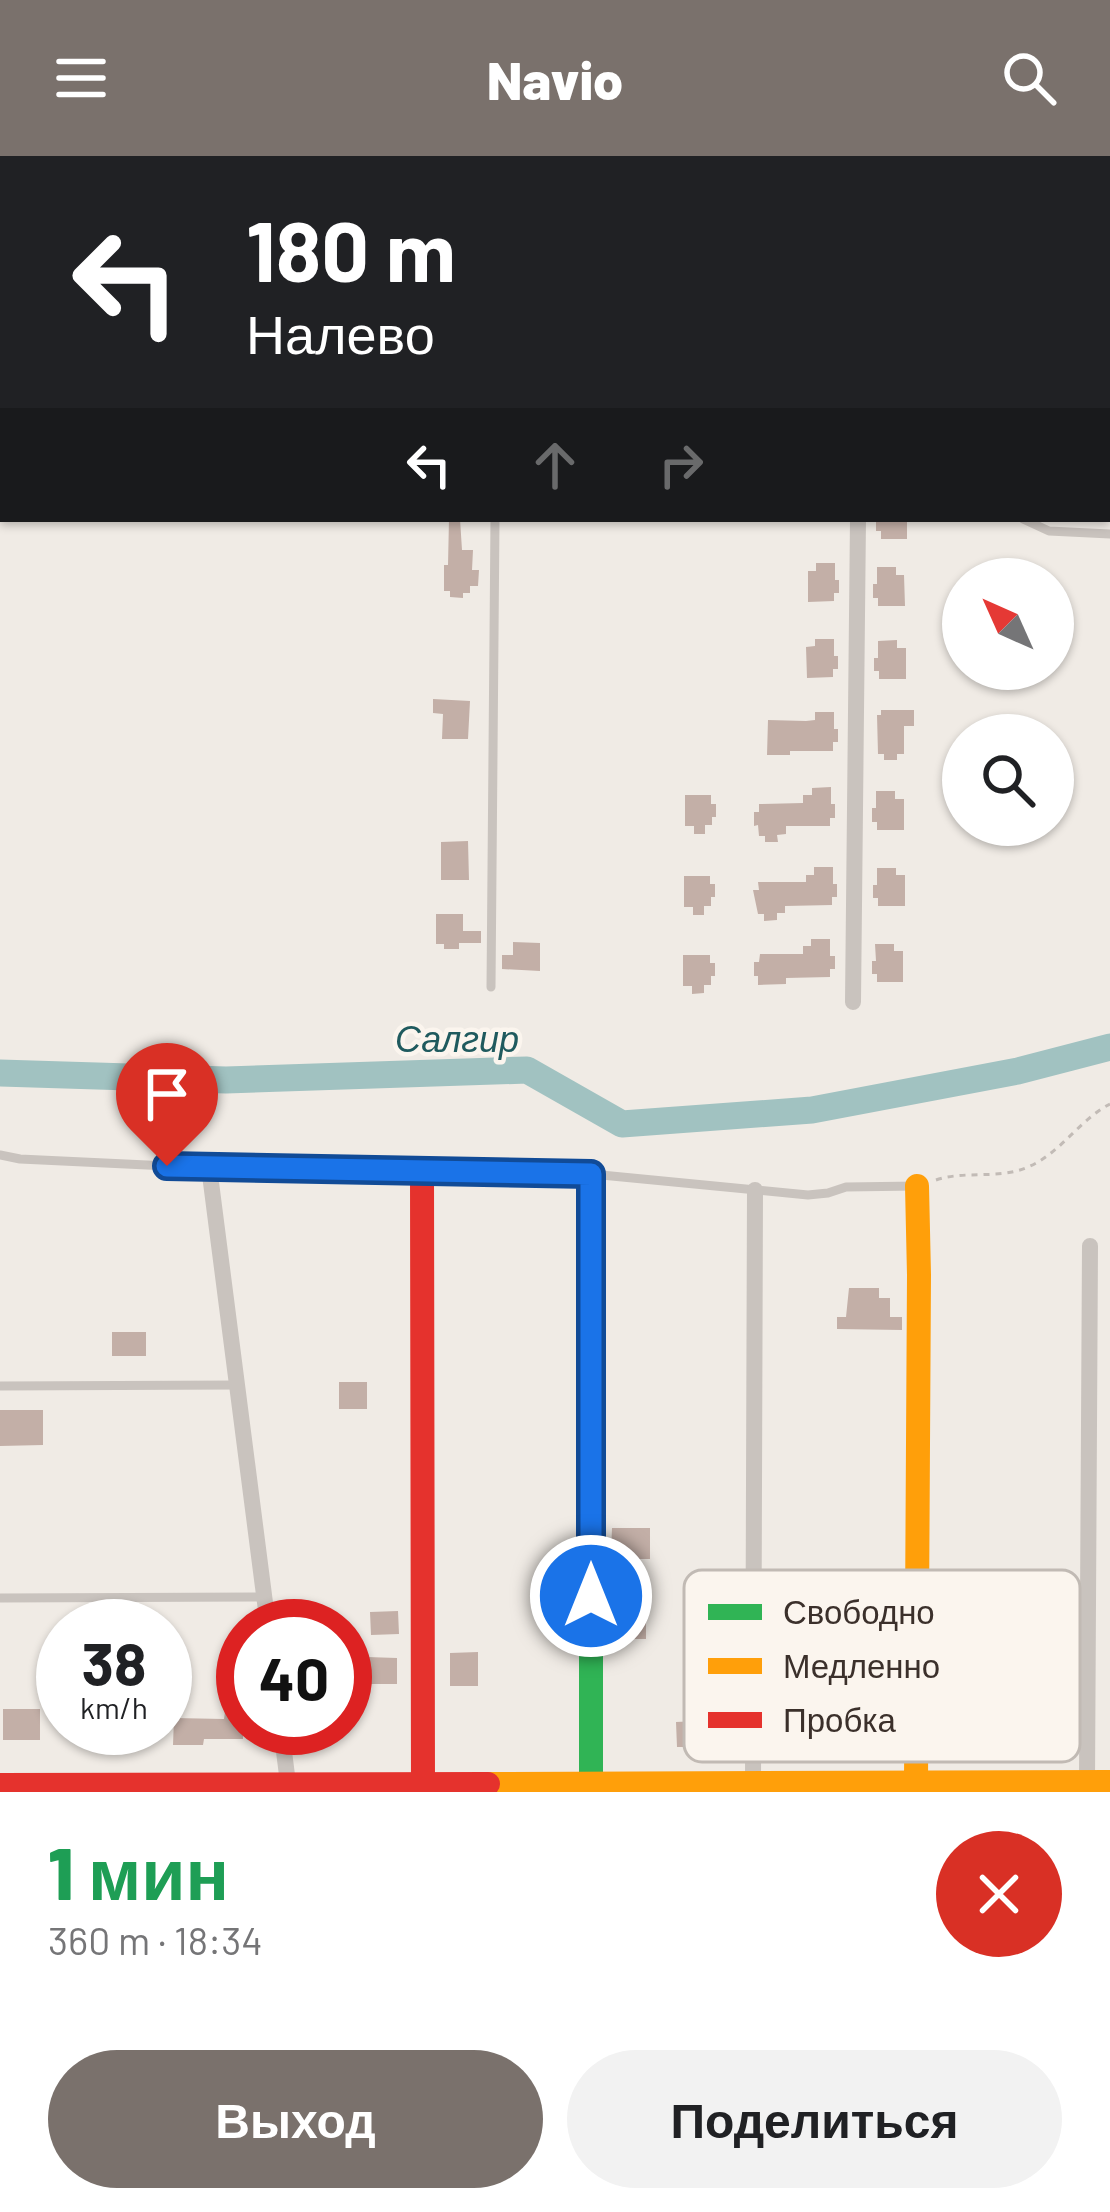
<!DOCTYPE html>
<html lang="ru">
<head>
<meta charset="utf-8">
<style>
	body { margin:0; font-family:Barlow,sans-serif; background:#f2f2f2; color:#202124; height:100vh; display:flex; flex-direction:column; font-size:45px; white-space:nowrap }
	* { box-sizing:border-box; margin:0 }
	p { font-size:39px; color:#757577 }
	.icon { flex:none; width:66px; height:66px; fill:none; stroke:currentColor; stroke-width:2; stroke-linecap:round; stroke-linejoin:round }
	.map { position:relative; height:1636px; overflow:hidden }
	.panel { display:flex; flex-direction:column; background:#fff; flex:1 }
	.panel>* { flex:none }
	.banner { position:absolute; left:0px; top:0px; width:1110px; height:366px; box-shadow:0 3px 9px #0004; background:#202124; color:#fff; overflow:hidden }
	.needle { width:78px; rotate:315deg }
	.buttons { position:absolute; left:942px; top:402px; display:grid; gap:24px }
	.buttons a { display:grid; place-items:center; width:132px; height:132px; border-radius:50%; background:#fff; box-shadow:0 3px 9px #0004; font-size:60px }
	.speed { position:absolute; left:36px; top:1443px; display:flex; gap:24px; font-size:60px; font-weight:700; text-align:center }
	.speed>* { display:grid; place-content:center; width:156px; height:156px; border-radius:50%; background:#fff; box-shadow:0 3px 9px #0004; line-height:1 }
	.speed small { font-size:30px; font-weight:400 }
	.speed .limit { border:18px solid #d22; background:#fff; color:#111 }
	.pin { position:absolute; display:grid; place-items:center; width:102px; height:102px; color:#fff; margin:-123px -51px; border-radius:50% 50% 50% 0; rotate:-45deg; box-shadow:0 0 12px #0007 }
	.pin .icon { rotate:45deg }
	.me { position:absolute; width:132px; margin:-66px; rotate:0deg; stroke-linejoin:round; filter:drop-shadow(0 0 9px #0008) }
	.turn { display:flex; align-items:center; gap:42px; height:252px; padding:0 48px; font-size:54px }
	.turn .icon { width:156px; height:156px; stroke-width:2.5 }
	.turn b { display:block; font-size:84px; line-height:102px }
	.lanes { display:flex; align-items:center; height:114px; padding:0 48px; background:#0003; justify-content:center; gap:60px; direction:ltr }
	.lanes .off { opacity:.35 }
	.round { display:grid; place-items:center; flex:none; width:126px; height:126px; border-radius:63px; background:#f2f2f2 }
	.head { display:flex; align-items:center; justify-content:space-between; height:204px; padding:0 48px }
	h1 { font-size:72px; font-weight:800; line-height:90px; color:#1e9e55 }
	.button { display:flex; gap:24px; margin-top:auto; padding:24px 48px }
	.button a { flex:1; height:138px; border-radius:72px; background:#7a716c; color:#fff; font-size:48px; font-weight:800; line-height:138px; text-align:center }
	.button a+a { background:#f2f2f2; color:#202124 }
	header { display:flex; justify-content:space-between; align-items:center; height:156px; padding:0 48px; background:#7a716c; color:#fff; font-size:54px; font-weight:800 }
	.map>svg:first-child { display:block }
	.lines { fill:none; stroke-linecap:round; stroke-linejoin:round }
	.river { stroke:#a1c2c1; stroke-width:27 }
	.building { fill:#c3afa7 }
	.path { stroke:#c2bbb6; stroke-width:3; stroke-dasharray:6 6; stroke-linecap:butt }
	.lane { stroke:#c9c3be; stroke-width:9 }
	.street { stroke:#c9c3be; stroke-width:16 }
	.fast { stroke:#30b455; stroke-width:24 }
	.slow { stroke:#ff9f0a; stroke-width:24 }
	.jam { stroke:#e5322d; stroke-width:24 }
	.route-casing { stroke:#114b97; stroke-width:30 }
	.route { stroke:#1a73e8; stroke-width:21 }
	.labels { text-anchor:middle; stroke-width:9; stroke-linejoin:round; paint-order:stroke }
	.water-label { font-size:36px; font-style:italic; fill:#1f5a5e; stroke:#fbf5ee }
	.key { fill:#fbf5ee; stroke:#c1bab4; stroke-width:3 }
	.key-label { font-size:33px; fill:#3b302b }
</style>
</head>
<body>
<header><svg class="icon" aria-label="menu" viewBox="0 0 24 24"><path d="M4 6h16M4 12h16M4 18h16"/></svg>Navio<svg class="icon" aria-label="search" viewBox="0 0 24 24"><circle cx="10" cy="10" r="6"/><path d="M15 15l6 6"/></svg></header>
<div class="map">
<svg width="1110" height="1636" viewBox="0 0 1110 1636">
	<rect width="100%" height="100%" fill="#f0ebe5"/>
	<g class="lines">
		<path class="river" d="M 0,917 L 226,924 L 527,914 L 622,968 L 812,954 L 1018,915 L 1110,891"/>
	</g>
	<path class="building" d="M 449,363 L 460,363 L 462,394 L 473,394 L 472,414 L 479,414 L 478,430 L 470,430 L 470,437 L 463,437 L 463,442 L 450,441 L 450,435 L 444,435 L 444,409 L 448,409 Z
		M 876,363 L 907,363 L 907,383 L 881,383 L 881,375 L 876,375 Z
		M 816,407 L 835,407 L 835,424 L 839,424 L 839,437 L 834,437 L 834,445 L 808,446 L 808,415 L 816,415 Z
		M 877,411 L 896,411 L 896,419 L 904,419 L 905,450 L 878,450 L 878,442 L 873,442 L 873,428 L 877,428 Z
		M 815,483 L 834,483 L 834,500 L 838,500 L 838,513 L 833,513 L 833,521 L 807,522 L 806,491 L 815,490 Z
		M 897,484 L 897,492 L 906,492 L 906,523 L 879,523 L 879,515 L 874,515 L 874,502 L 878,502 L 878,485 Z
		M 433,543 L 470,545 L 468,583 L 442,583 L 443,558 L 433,557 Z
		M 881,554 L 914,554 L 914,570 L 904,570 L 904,598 L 897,598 L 897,604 L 884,604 L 884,598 L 878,598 L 877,559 L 881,559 Z
		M 815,556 L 834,556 L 834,573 L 838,573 L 838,586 L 833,586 L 833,595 L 790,595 L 790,599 L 767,599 L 768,564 L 806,565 L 815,564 Z
		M 831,631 L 831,648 L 835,648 L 835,662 L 830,662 L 830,670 L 786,670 L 786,678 L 777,679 L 778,686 L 765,686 L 765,680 L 759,680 L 758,669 L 754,670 L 754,656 L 759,656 L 759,648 L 803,647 L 803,639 L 812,639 L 812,632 Z
		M 876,635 L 895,635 L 895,643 L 904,643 L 904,674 L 877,674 L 877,666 L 872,666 L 872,652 L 876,652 Z
		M 685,639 L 711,639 L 711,648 L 716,648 L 716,661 L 712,661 L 712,669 L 705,669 L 705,678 L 694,678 L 694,670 L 685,670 Z
		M 468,685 L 469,724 L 441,724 L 441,686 Z
		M 814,711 L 833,711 L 833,728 L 837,728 L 837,741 L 832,741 L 832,749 L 785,750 L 785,757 L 777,757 L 777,764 L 764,765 L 764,758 L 758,758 L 753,734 L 759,734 L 758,726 L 806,726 L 806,719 L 814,719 Z
		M 877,712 L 896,712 L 896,719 L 905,719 L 905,750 L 878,750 L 878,742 L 873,742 L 873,729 L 877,729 Z
		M 684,720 L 710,720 L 710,728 L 715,728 L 715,741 L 711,741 L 711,750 L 704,750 L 704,759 L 693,759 L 693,751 L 684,751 Z
		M 436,758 L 463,758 L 463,775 L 481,775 L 481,787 L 459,787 L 459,793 L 444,793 L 444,788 L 436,788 Z
		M 811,783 L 830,783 L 830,800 L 835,800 L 835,813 L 830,813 L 830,821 L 786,822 L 786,828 L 758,829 L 758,820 L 754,820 L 754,806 L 759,806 L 760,798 L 803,798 L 803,790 L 811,790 Z
		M 513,786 L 540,787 L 540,815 L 502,813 L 502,799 L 513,799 Z
		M 875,788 L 894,788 L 894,795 L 903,795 L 903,826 L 877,826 L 877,818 L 872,818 L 872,805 L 876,805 Z
		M 683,799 L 710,799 L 710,807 L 715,807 L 715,820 L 711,820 L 711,829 L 704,829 L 704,837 L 692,838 L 692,830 L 683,830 Z
		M 849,1132 L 879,1132 L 879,1142 L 890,1142 L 890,1161 L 902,1161 L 902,1174 L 837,1173 L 837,1161 L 846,1161 Z
		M 112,1176 L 146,1176 L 146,1200 L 112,1200 Z
		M 339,1226 L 367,1226 L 367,1253 L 339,1253 Z
		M 0,1254 L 43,1254 L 43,1289 L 0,1290 Z
		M 612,1372 L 650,1372 L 650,1403 L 637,1403 L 637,1455 L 646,1455 L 646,1483 L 613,1483 L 610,1423 Z
		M 398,1455 L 399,1478 L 371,1479 L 370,1456 Z
		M 478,1496 L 478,1530 L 450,1530 L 450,1497 Z
		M 367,1501 L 397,1502 L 397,1528 L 366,1528 Z
		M 3,1553 L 40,1553 L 40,1584 L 3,1584 Z
		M 225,1556 L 243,1556 L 243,1583 L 204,1583 L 203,1589 L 173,1589 L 174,1562 L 224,1563 Z
		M 697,1565 L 697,1591 L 677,1591 L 676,1566 Z"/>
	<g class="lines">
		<path class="path" d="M 936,1024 C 966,1014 998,1024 1028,1011 C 1061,997 1079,964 1110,948"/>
		<path class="lane" d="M 1023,363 L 1049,375 L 1110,378
			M 491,831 L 495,363
			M 0,999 L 20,1003 L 168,1010 L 591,1018 L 808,1039 L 828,1037 L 846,1031 L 917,1030
			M 0,1230 L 237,1229
			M 0,1442 L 264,1441"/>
		<path class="street" d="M 972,3 L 973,0
			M 1107,145 L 1110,145
			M 853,846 L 858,363
			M 209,1011 L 268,1470
			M 281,1572 L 288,1627
			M 1087,1626 L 1090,1090
			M 753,1627 L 755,1034"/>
		<path class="fast" d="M 591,1018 L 591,1627"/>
		<path class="slow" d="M 916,1626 L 919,1119 L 917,1030
			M 488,1628 L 1110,1626"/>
		<path class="jam" d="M 422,1016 L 423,1628
			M 0,1629 L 488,1628"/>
	</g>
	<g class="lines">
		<defs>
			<path id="route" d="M 167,1010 L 591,1018 L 591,1440"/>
		</defs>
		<use href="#route" class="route-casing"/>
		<use href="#route" class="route"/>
	</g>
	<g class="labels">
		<g class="water-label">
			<text x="457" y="896">Салгир</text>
		</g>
	</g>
	<rect x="684" y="1414" width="396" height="192" rx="18" class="key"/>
	<rect x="708" y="1448" width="54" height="16" fill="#30b455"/>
	<rect x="708" y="1502" width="54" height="16" fill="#ff9f0a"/>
	<rect x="708" y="1556" width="54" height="16" fill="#e5322d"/>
	<g class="key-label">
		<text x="783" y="1468">Свободно</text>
		<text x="783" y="1522">Медленно</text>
		<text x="783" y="1576">Пробка</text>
	</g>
</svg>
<div class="buttons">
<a><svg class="needle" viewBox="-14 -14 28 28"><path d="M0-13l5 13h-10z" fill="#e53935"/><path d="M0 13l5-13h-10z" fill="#757577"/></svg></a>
<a><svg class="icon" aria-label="search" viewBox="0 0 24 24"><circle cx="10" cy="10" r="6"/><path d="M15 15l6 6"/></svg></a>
</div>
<div class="speed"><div>38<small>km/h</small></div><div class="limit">40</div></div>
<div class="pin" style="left:167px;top:1010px;background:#d93025"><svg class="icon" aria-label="arrive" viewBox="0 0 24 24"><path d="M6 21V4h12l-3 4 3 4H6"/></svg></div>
<svg class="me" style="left:591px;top:1440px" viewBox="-20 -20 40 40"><circle r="17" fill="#1a73e8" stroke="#fff" stroke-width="3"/><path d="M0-11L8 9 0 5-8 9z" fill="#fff"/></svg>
<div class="banner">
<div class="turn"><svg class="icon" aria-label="left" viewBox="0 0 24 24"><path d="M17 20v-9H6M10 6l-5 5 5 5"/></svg><div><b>180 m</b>Налево</div></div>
<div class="lanes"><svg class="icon" aria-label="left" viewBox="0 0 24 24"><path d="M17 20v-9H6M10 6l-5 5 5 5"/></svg><svg class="icon off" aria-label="ahead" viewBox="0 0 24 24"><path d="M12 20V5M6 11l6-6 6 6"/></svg><svg class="icon off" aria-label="right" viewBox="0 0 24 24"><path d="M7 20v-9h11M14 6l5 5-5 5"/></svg></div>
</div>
</div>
<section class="panel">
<div class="head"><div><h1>1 мин</h1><p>360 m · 18:34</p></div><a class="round" style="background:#d93025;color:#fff"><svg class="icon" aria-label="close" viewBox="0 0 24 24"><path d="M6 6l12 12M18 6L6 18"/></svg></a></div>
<div class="button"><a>Выход</a><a>Поделиться</a></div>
</section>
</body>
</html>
